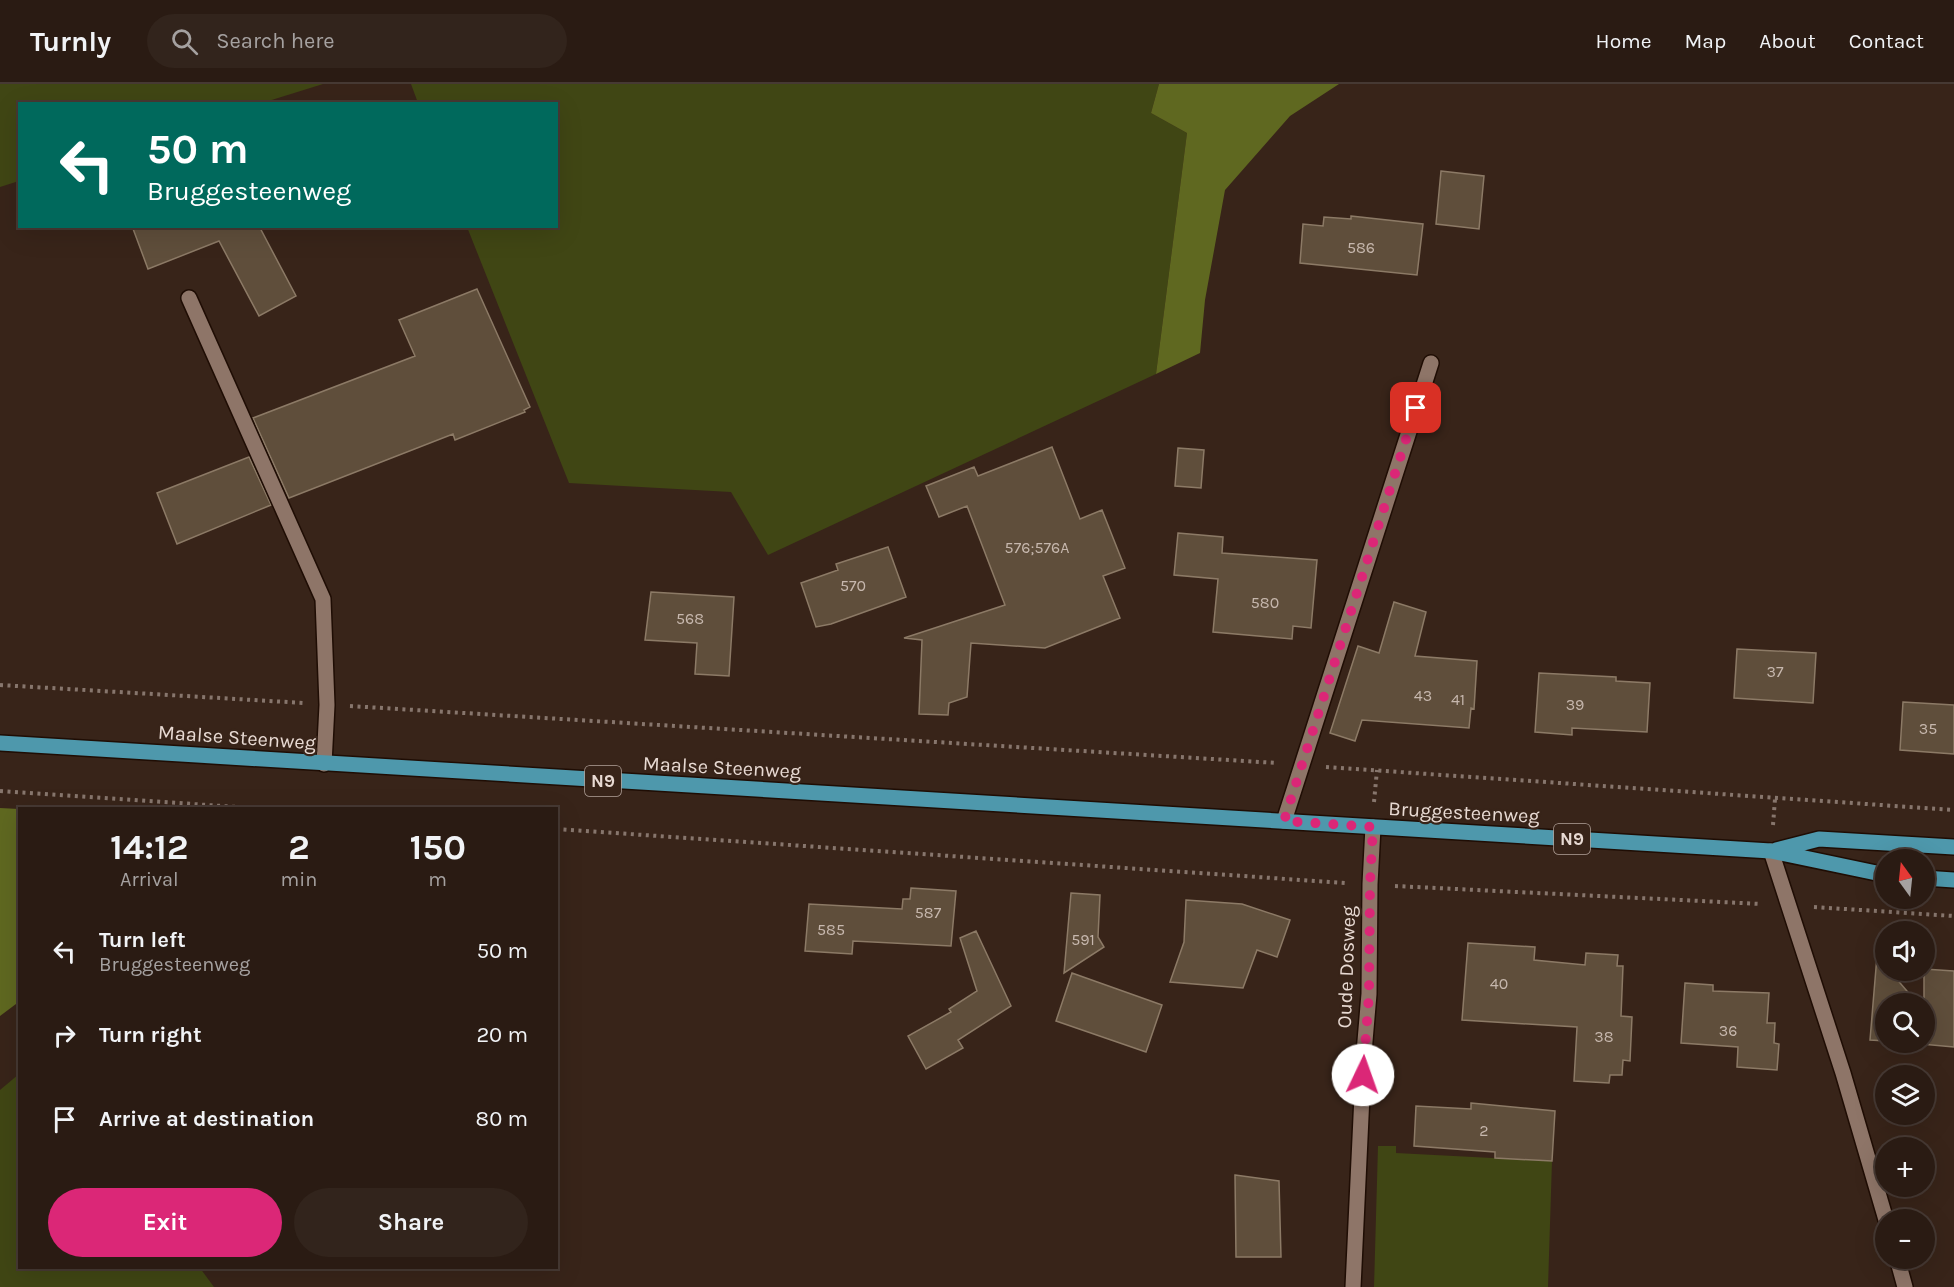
<!DOCTYPE html>
<html lang="en">
<head>
<meta charset="utf-8">
<style>
	body { margin:0; font-family:Karla,sans-serif; background:#32241c; color:#f1f3f6; height:100vh; display:flex; flex-direction:column; font-size:22px; white-space:nowrap }
	* { box-sizing:border-box; margin:0 }
	p { font-size:20px; color:#a5a1a0 }
	.icon { flex:none; width:33px; height:33px; fill:none; stroke:currentColor; stroke-width:2; stroke-linecap:round; stroke-linejoin:round }
	.map { position:relative; flex:1; overflow:hidden }
	.panel { position:absolute; left:18px; top:723px; width:540px; height:462px; display:flex; flex-direction:column; background:#2a1b13; border-radius:0px; box-shadow:0 6px 24px #0002,0 0 0 2px #463933 }
	.panel>* { flex:none }
	.guide { position:absolute; left:18px; top:18px; width:540px; height:126px; border-radius:0px; box-shadow:0 6px 24px #0002,0 0 0 2px #463933; background:#00695c; color:#fff; overflow:hidden }
	.needle { width:39px; rotate:345deg }
	.buttons { position:absolute; left:1875px; top:765px; display:grid; gap:12px }
	.buttons a { display:grid; place-items:center; width:60px; height:60px; border-radius:50%; background:#2a1b13; box-shadow:0 6px 24px #0002,0 0 0 2px #463933; font-size:30px }
	.pin { position:absolute; display:grid; place-items:center; width:51px; height:51px; color:#fff; margin:-26px; border-radius:12px; box-shadow:0 3px 9px #0006 }
	.me { position:absolute; width:66px; margin:-33px; rotate:3deg; stroke-linejoin:round; filter:drop-shadow(0 0 4px #0008) }
	.turn { display:flex; align-items:center; gap:21px; height:126px; padding:0 30px; font-size:27px }
	.turn .icon { width:78px; height:78px; stroke-width:2.5 }
	.turn b { display:block; font-size:42px; line-height:51px }
	.eta { display:flex; justify-content:space-evenly; align-items:center; height:102px; text-align:center }
	.eta b { font-size:36px; font-weight:700; line-height:42px }
	.cta { display:flex; gap:12px; margin-top:auto; padding:12px 30px }
	.cta a { flex:1; height:69px; border-radius:36px; background:#db2777; color:#fff; font-size:24px; font-weight:700; line-height:69px; text-align:center }
	.cta a+a { background:#32241c; color:#f1f3f6 }
	ul { padding:0; list-style:none }
	li { display:flex; align-items:center; gap:18px; height:84px; padding:0 30px }
	li div { flex:1 }
	li b { display:block; font-size:22px }
	li em { font-style:normal }
	header { display:flex; align-items:center; gap:36px; box-sizing:border-box; height:84px; padding:0 30px; background:#2a1b13; border-bottom:2px solid #463933 }
	header strong { font-size:28px }
	nav { display:flex; gap:33px; margin-inline-start:auto; font-size:21px }
	.search { width:420px; height:54px; background:#32241c; display:flex; align-items:center; gap:15px; box-sizing:border-box; padding:0 21px; border-radius:33px; color:#a5a1a0; font-size:22px }
	.map>svg:first-child { display:block }
	.green { fill:#404614 }
	.forest { fill:#5f6820 }
	.building { fill:#5f4e3b; stroke:#8c7a66; stroke-width:1.5 }
	.lines { fill:none; stroke-linecap:round; stroke-linejoin:round }
	.lane-casing { stroke:#1f0d04; stroke-width:18 }
	.street-casing { stroke:#1f0d04; stroke-width:18 }
	.primary-casing { stroke:#1f0d04; stroke-width:18 }
	.path { stroke:#87766d; stroke-width:4; stroke-dasharray:3 4.5; stroke-linecap:butt }
	.lane { stroke:#8e7568; stroke-width:15 }
	.street { stroke:#8e7568; stroke-width:15 }
	.primary { stroke:#4e98ac; stroke-width:15 }
	.route { stroke:#db2777; stroke-width:10; stroke-dasharray:0 18 }
	.labels { text-anchor:middle; stroke-width:4.5; stroke-linejoin:round; paint-order:stroke }
	.number-label { font-size:16px; fill:#c6b7ad }
	.shield { fill:#382419; stroke:#b3a39b; stroke-width:1.5 }
	.shield-label { font-size:18px; font-weight:bold; fill:#e8dad3 }
	.street-label { font-size:20px; fill:#e8dad3; stroke:#382419 }
</style>
</head>
<body>
<header>
<strong>Turnly</strong>
<div class="search"><svg class="icon" aria-label="search" viewBox="0 0 24 24"><circle cx="10" cy="10" r="6"/><path d="M15 15l6 6"/></svg>Search here</div>
<nav><a>Home</a><a>Map</a><a>About</a><a>Contact</a></nav>
</header>
<div class="map">
<svg width="1954" height="1203" viewBox="0 0 1954 1203">
	<rect width="100%" height="100%" fill="#382419"/>
	<path class="green" d="M 0,0 L 323,0 L 262,19 L 20,20 L 19,97 L 0,103 Z
		M 411,0 L 1159,0 L 1151,29 L 1187,49 L 1156,290 L 768,471 L 731,408 L 569,399 L 467,143 L 556,142 L 556,20 L 418,19 Z
		M 19,990 L 20,1184 L 200,1184 L 214,1203 L 0,1203 L 0,1006 Z
		M 1378,1062 L 1396,1062 L 1396,1069 L 1552,1077 L 1548,1203 L 1374,1203 Z"/>
	<path class="forest" d="M 1159,0 L 1339,0 L 1290,32 L 1225,106 L 1205,216 L 1200,269 L 1156,290 L 1187,49 L 1151,29 Z
		M 0,724 L 19,725 L 20,917 L 0,932 Z"/>
	<path class="building" d="M 1441,87 L 1484,92 L 1479,145 L 1436,140 Z
		M 1351,132 L 1423,140 L 1417,191 L 1300,179 L 1303,140 L 1323,142 L 1324,133 L 1351,135 Z
		M 132,142 L 259,142 L 296,212 L 259,232 L 219,157 L 148,185 Z
		M 477,205 L 530,323 L 524,326 L 525,328 L 455,356 L 453,350 L 289,414 L 253,334 L 415,272 L 399,236 Z
		M 1052,363 L 1080,435 L 1102,426 L 1125,484 L 1103,492 L 1120,534 L 1045,564 L 971,559 L 967,613 L 949,619 L 948,631 L 919,630 L 922,556 L 904,554 L 1005,521 L 967,422 L 939,433 L 926,402 L 974,383 L 978,392 Z
		M 1178,364 L 1204,366 L 1201,404 L 1175,402 Z
		M 249,373 L 271,421 L 177,460 L 157,409 Z
		M 1178,449 L 1223,453 L 1222,469 L 1317,476 L 1311,544 L 1293,542 L 1292,555 L 1213,548 L 1218,495 L 1174,491 Z
		M 888,463 L 906,513 L 831,540 L 816,543 L 801,499 L 838,486 L 836,480 Z
		M 651,508 L 734,513 L 729,592 L 695,590 L 697,559 L 645,556 Z
		M 1394,518 L 1426,528 L 1415,572 L 1477,577 L 1474,625 L 1471,624 L 1469,644 L 1362,636 L 1355,657 L 1330,649 L 1358,562 L 1379,569 Z
		M 1737,565 L 1816,569 L 1813,619 L 1734,614 Z
		M 1539,589 L 1616,593 L 1616,597 L 1650,599 L 1647,648 L 1572,644 L 1572,651 L 1535,648 Z
		M 1903,618 L 1954,621 L 1954,670 L 1900,666 Z
		M 911,804 L 956,807 L 951,862 L 853,857 L 852,870 L 805,867 L 809,820 L 902,825 L 903,815 L 910,815 Z
		M 1071,809 L 1100,811 L 1098,853 L 1104,863 L 1064,889 Z
		M 1186,816 L 1242,820 L 1290,836 L 1277,873 L 1257,866 L 1243,904 L 1170,898 L 1184,858 Z
		M 976,847 L 1011,922 L 958,956 L 963,964 L 926,985 L 908,952 L 951,928 L 949,925 L 977,907 L 960,854 Z
		M 1468,859 L 1535,863 L 1534,876 L 1585,881 L 1586,869 L 1618,871 L 1617,882 L 1623,882 L 1621,932 L 1632,933 L 1630,977 L 1623,976 L 1622,991 L 1610,991 L 1609,999 L 1574,997 L 1577,943 L 1462,936 Z
		M 1877,872 L 1886,882 L 1886,886 L 1889,886 L 1918,920 L 1886,920 L 1886,957 L 1870,956 Z
		M 1924,885 L 1954,887 L 1954,963 L 1899,958 L 1924,958 Z
		M 1072,889 L 1162,921 L 1146,968 L 1056,937 Z
		M 1685,899 L 1713,901 L 1713,907 L 1769,909 L 1767,939 L 1775,939 L 1774,959 L 1779,960 L 1777,986 L 1737,983 L 1738,963 L 1681,959 Z
		M 1471,1019 L 1555,1027 L 1552,1077 L 1495,1074 L 1495,1068 L 1414,1062 L 1416,1022 L 1471,1025 Z
		M 1235,1091 L 1279,1097 L 1281,1173 L 1236,1173 Z"/>
	<g class="lines">
		<defs>
			<path id="lane" d="M 189,214 L 323,515 L 327,621 L 324,680
				M 1284,737 L 1431,279"/>
			<path id="street" d="M 1771,767 L 1843,989 L 1886,1136
				M 1897,1174 L 1905,1203
				M 1353,1203 L 1364,969 L 1369,910 L 1370,800 L 1373,743"/>
			<path id="primary" d="M 0,659 L 1771,767 L 1886,791
				M 1776,766 L 1819,755 L 1954,763
				M 1924,794 L 1954,796"/>
		</defs>
		<use href="#lane" class="lane-casing"/>
		<use href="#street" class="street-casing"/>
		<use href="#primary" class="primary-casing"/>
		<path class="path" d="M 0,601 L 304,619
			M 350,622 L 1277,679
			M 1326,683 L 1954,726
			M 0,707 L 252,724
			M 1374,718 L 1377,686
			M 1773,741 L 1775,715
			M 556,745 L 1345,799
			M 1395,802 L 1762,820
			M 1814,823 L 1954,832"/>
		<use href="#lane" class="lane"/>
		<use href="#street" class="street"/>
		<use href="#primary" class="primary"/>
	</g>
	<g class="lines">
		<path class="route" d="M 1363,991 L 1369,910 L 1370,800 L 1373,743 L 1284,737 L 1416,324"/>
	</g>
	<g class="labels">
		<g class="number-label">
			<text x="1361" y="169">586</text>
			<text x="1037" y="469">576;576A</text>
			<text x="853" y="507">570</text>
			<text x="1265" y="524">580</text>
			<text x="690" y="540">568</text>
			<text x="1775" y="593">37</text>
			<text x="1423" y="617">43</text>
			<text x="1458" y="621">41</text>
			<text x="1575" y="626">39</text>
			<text x="1928" y="650">35</text>
			<text x="928" y="834">587</text>
			<text x="831" y="851">585</text>
			<text x="1083" y="861">591</text>
			<text x="1499" y="905">40</text>
			<text x="1728" y="952">36</text>
			<text x="1604" y="958">38</text>
			<text x="1484" y="1052">2</text>
		</g>
		<g class="shield">
			<rect x="585" y="682" width="36" height="30" rx="4.5"/>
			<rect x="1554" y="740" width="36" height="30" rx="4.5"/>
		</g>
		<g class="shield-label">
			<text x="603" y="703">N9</text>
			<text x="1572" y="761">N9</text>
		</g>
		<g class="street-label">
			<text transform="translate(237 653) rotate(4)" y="7">Maalse Steenweg</text>
			<text transform="translate(722 683) rotate(3)" y="7">Maalse Steenweg</text>
			<text transform="translate(1464 728) rotate(3)" y="7">Bruggesteenweg</text>
			<text transform="translate(1346 883) rotate(-88)" y="7">Oude Dosweg</text>
		</g>
	</g>
</svg>
<div class="buttons">
<a><svg class="needle" viewBox="-14 -14 28 28"><path d="M0-13l5 13h-10z" fill="#e53935"/><path d="M0 13l5-13h-10z" fill="#a5a1a0"/></svg></a>
<a><svg class="icon" aria-label="sound" viewBox="0 0 24 24"><path d="M4 9h4l5-4v14l-5-4H4zM17 9q2 3 0 6"/></svg></a>
<a><svg class="icon" aria-label="search" viewBox="0 0 24 24"><circle cx="10" cy="10" r="6"/><path d="M15 15l6 6"/></svg></a>
<a><svg class="icon" aria-label="layers" viewBox="0 0 24 24"><path d="M12 4l9 5-9 5-9-5zM3 14l9 5 9-5"/></svg></a>
<a>+</a>
<a>−</a>
</div>
<div class="pin" style="left:1416px;top:324px;background:#d93025"><svg class="icon" aria-label="arrive" viewBox="0 0 24 24"><path d="M6 21V4h12l-3 4 3 4H6"/></svg></div>
<svg class="me" style="left:1363px;top:991px" viewBox="-20 -20 40 40"><circle r="19" fill="#fff"/><path d="M0-13L10 11 0 6-10 11z" fill="#db2777"/></svg>
<div class="guide">
<div class="turn"><svg class="icon" aria-label="left" viewBox="0 0 24 24"><path d="M17 20v-9H6M10 6l-5 5 5 5"/></svg><div><b>50 m</b>Bruggesteenweg</div></div>
</div>
<section class="panel">
<div class="eta">
<div><b>14:12</b><p>Arrival</p></div>
<div><b>2</b><p>min</p></div>
<div><b>150</b><p>m</p></div>
</div>
<ul>
<li><svg class="icon" aria-label="left" viewBox="0 0 24 24"><path d="M17 20v-9H6M10 6l-5 5 5 5"/></svg><div><b>Turn left</b><p>Bruggesteenweg</p></div><em>50 m</em></li>
<li><svg class="icon" aria-label="right" viewBox="0 0 24 24"><path d="M7 20v-9h11M14 6l5 5-5 5"/></svg><div><b>Turn right</b></div><em>20 m</em></li>
<li><svg class="icon" aria-label="arrive" viewBox="0 0 24 24"><path d="M6 21V4h12l-3 4 3 4H6"/></svg><div><b>Arrive at destination</b></div><em>80 m</em></li>
</ul>
<div class="cta"><a>Exit</a><a>Share</a></div>
</section>
</div>
</body>
</html>
